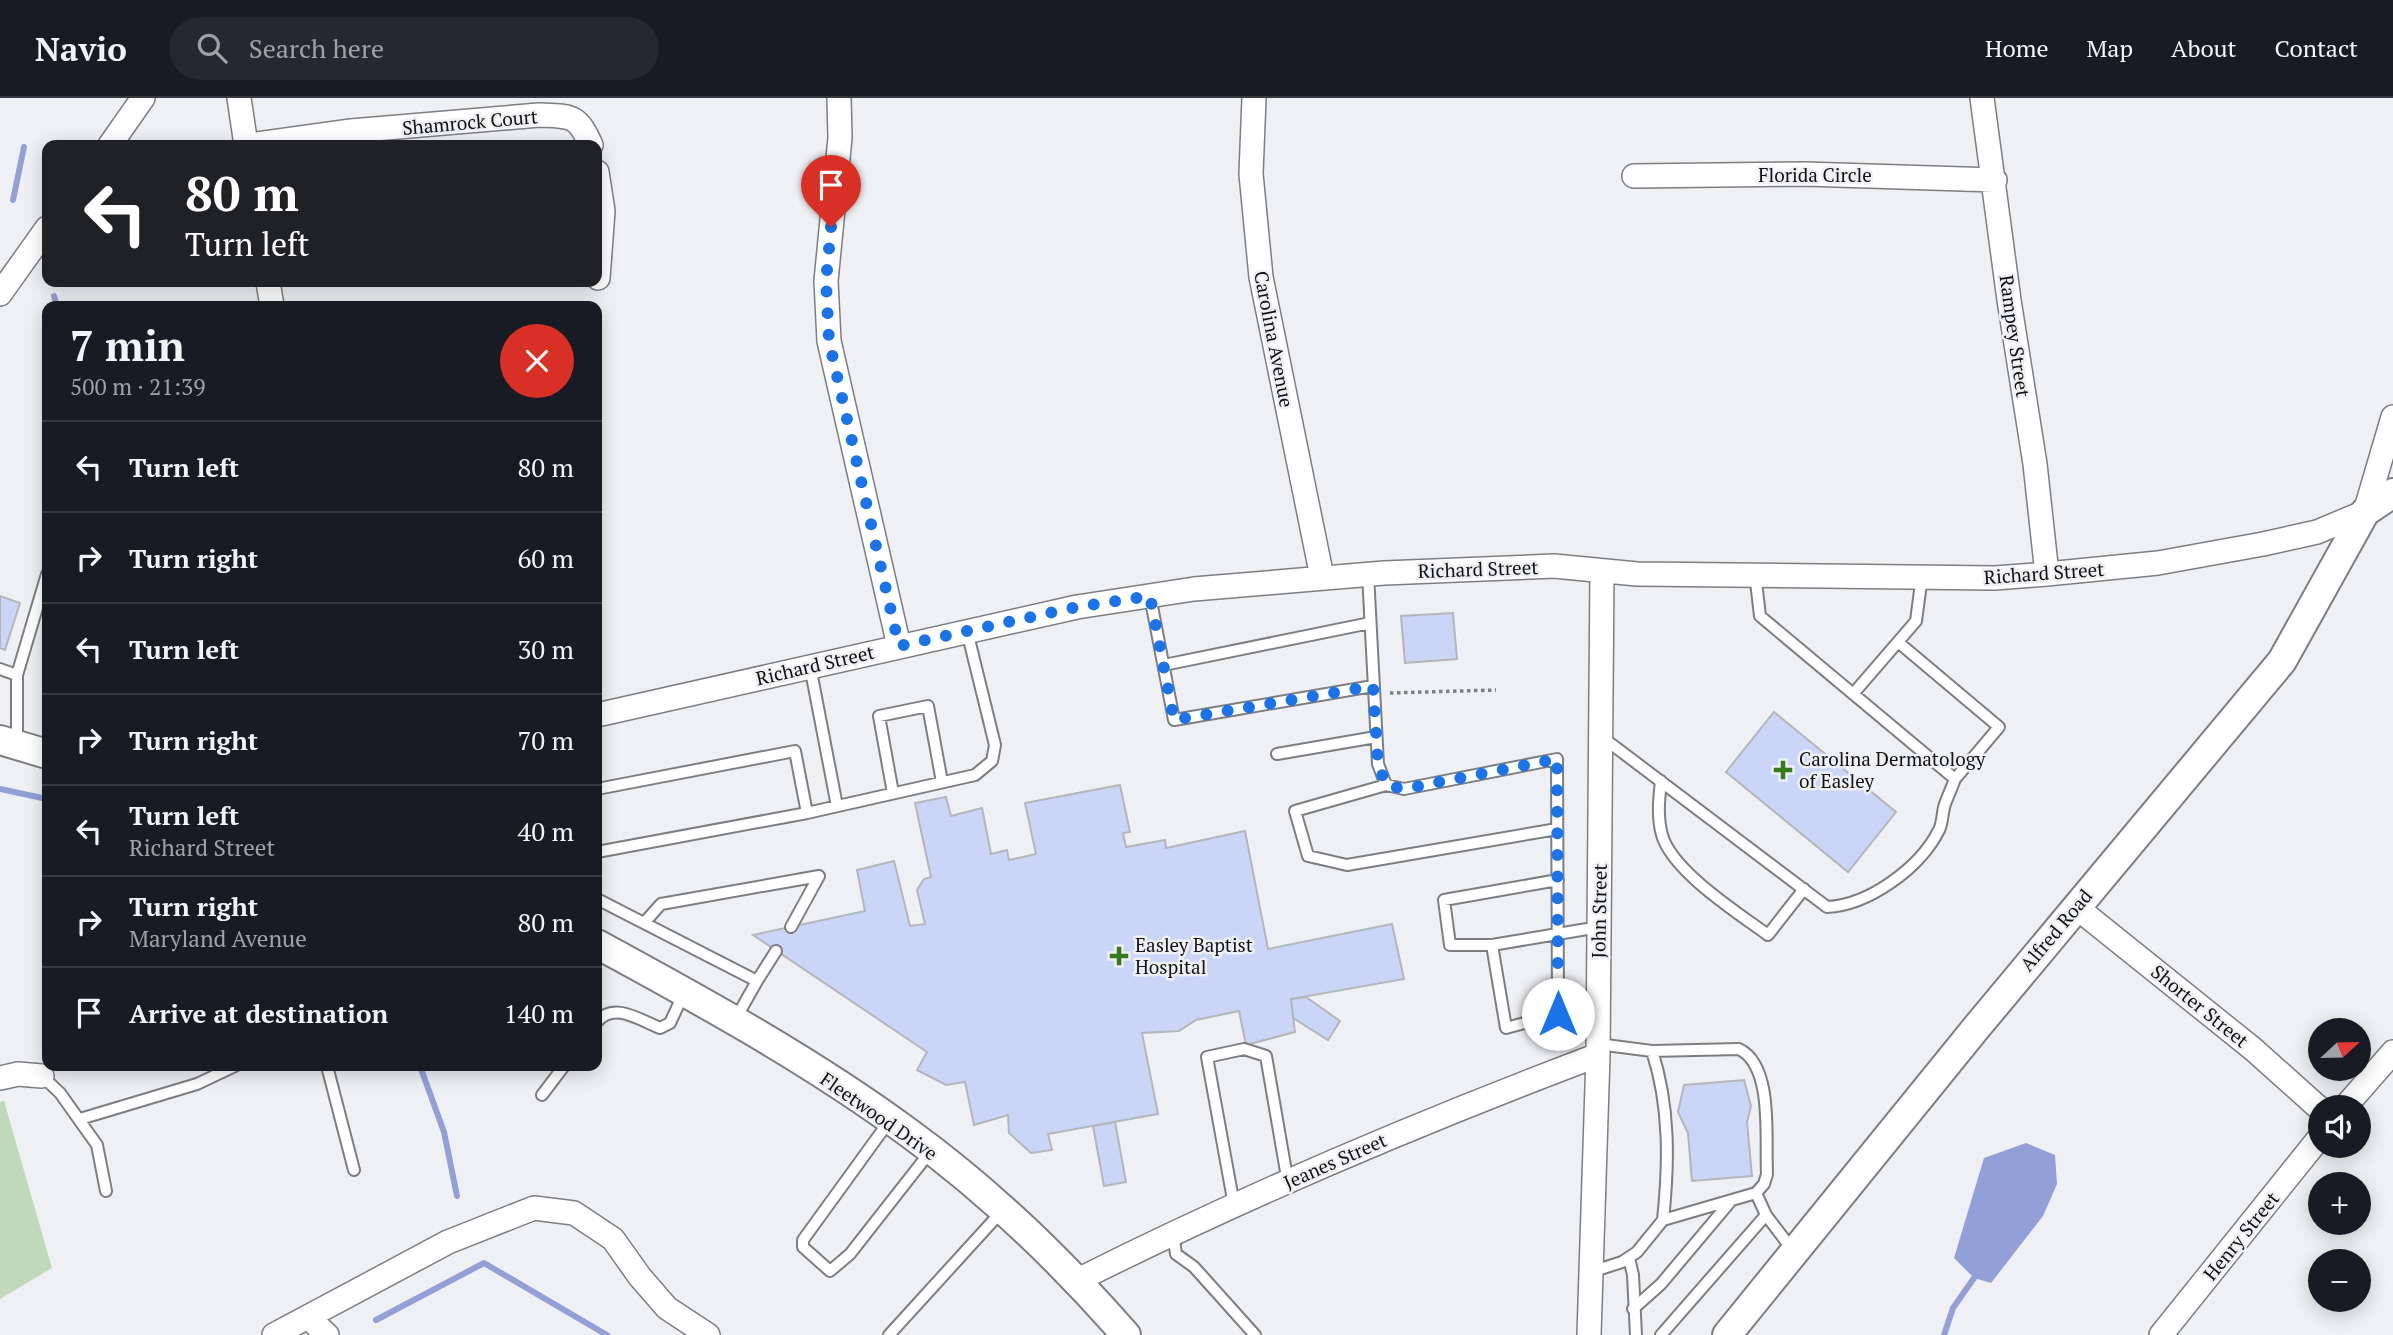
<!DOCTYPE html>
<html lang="en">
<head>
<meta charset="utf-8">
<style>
	body { margin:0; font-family:"PT Serif",serif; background:#242831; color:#f1f3f6; height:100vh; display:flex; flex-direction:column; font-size:26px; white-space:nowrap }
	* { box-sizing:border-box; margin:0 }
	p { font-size:23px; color:#9ea1a6 }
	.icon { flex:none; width:38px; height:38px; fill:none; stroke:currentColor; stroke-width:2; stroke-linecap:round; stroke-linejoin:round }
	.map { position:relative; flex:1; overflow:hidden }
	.details { position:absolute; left:42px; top:203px; width:560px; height:770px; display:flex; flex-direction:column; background:#171b24; border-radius:14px; box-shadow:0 4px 18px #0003 }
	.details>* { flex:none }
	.guide { position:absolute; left:42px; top:42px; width:560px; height:147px; border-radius:14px; box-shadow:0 4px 18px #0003; background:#202124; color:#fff; overflow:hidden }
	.needle { width:46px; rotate:68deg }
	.tools { position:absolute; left:2308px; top:920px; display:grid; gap:14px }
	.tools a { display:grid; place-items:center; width:63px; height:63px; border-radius:50%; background:#171b24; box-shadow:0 4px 18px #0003; font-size:35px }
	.pin { position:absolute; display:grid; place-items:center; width:60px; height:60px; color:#fff; margin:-72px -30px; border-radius:50% 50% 50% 0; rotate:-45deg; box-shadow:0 0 7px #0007 }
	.pin .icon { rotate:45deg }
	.me { position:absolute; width:77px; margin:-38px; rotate:0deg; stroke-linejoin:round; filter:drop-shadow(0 0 5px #0008) }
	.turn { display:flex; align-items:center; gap:24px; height:147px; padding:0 28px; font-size:32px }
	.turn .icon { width:91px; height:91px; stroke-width:2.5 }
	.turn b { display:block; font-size:49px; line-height:60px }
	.round { display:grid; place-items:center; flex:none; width:74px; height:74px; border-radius:37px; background:#242831 }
	.overview { display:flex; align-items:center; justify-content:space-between; height:119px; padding:0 28px }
	h1 { font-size:42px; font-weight:700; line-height:52px }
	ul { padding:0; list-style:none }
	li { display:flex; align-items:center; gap:21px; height:91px; padding:0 28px; border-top:2px solid #363941 }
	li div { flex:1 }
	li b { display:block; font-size:26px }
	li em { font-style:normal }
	header { display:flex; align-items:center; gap:42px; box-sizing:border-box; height:98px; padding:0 35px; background:#171b24; border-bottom:2px solid #363941 }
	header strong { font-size:33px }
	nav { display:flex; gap:38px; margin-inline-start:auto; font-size:24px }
	.search { width:490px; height:63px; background:#242831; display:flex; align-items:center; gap:18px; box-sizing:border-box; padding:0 24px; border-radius:38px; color:#9ea1a6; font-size:26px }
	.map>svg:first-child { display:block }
	.green { fill:#c0d9ba }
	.water { fill:#92a0d7 }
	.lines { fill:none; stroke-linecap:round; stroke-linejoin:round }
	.stream { stroke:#92a0d7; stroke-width:6 }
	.building { fill:#cbd5f8; stroke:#b5b6b9; stroke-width:2 }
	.service-casing { stroke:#7d7e81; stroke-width:14 }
	.minor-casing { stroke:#7d7e81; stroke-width:26 }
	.tertiary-casing { stroke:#7d7e81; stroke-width:32 }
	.path { stroke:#7e7f81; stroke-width:3.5; stroke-dasharray:3.5 3.5; stroke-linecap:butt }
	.service { stroke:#fff; stroke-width:10 }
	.minor { stroke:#fff; stroke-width:23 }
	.tertiary { stroke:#fff; stroke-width:28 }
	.route { stroke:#1a73e8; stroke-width:12; stroke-dasharray:0 21.6 }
	.poi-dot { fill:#357a1d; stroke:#eef0f3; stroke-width:2.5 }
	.labels { text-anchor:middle; stroke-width:5; stroke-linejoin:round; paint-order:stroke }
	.street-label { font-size:19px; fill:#121213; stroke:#eef0f3 }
	.poi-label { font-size:19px; fill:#121213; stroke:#eef0f3; text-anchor:start }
</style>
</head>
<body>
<header>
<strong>Navio</strong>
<div class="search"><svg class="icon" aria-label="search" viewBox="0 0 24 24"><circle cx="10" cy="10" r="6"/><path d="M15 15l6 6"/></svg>Search here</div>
<nav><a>Home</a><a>Map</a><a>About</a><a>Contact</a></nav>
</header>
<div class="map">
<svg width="2393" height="1237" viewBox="0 0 2393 1237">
	<rect width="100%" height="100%" fill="#eef0f3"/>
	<path class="green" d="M 4,1003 L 52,1170 L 0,1201 L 0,1004 Z"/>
	<path class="water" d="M 2026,1045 L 2055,1057 L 2057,1086 L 2043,1118 L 1991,1185 L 1974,1180 L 1954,1160 L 1984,1060 Z"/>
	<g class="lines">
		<path class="stream" d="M 13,102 L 24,49
			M 54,198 L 57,208
			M 0,691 L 47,701
			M 420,968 L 444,1034 L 457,1098
			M 376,1222 L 484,1165 L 607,1237
			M 1944,1237 L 1953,1210 L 1974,1180"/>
	</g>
	<path class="building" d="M 0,498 L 20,505 L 5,552 L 0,550 Z
		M 1453,515 L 1457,561 L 1405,565 L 1401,518 Z
		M 1774,614 L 1896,714 L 1848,774 L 1726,674 Z
		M 1120,687 L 1130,734 L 1123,735 L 1126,749 L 1165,742 L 1166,750 L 1245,733 L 1268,851 L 1392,826 L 1404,881 L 1291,901 L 1295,934 L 1246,947 L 1239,913 L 1196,922 L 1179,933 L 1142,935 L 1158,1016 L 1048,1036 L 1052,1052 L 1031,1055 L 1009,1035 L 1008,1017 L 974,1027 L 965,984 L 946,987 L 917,972 L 927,954 L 753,837 L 865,813 L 857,772 L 894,763 L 910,828 L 925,826 L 917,792 L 924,781 L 931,779 L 915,705 L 946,699 L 951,718 L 982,710 L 991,756 L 1007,752 L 1009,762 L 1036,756 L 1025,705 Z
		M 1306,899 L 1340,923 L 1328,942 L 1293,920 L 1291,901 Z
		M 1744,982 L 1751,1008 L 1747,1024 L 1752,1078 L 1692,1083 L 1688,1035 L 1678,1014 L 1684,987 Z
		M 1115,1024 L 1126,1084 L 1104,1088 L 1093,1028 Z"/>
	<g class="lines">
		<defs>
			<path id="service" d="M 1368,476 L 1378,666 L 1386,687 L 1404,691 L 1557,661 C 1557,746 1558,831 1558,916 L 1506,930 L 1492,847 L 1599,829
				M 1150,498 L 1174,622 L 1373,588
				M 1898,544 L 1999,629 L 1955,681
				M 1164,567 L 1370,525
				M 810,568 L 837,708
				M 0,571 L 17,577 L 17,644
				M 17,577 L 47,476
				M 1853,596 L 1916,523 L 1922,478
				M 1602,639 L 1827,809 C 1869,807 1920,770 1939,732 C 1943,724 1942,714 1945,706 C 1948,698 1952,689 1955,681 L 1760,518 L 1755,475
				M 1277,656 L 1376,639
				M 1661,683 C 1659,701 1657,719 1662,737 C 1672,773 1738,815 1768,837 L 1804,791
				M 1386,687 L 1295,713 L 1308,758 L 1347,767 L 1557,731
				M 597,691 L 795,653 L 807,715 L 597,754
				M 893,695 L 879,618 L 928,608 L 942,684
				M 807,715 L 975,677 L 992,663 L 995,647 L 967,533
				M 597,801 L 757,883 L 735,922
				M 644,825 L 661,806 L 819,778 L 791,829
				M 1492,847 L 1450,847 L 1444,802 L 1558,782
				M 757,883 L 776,853
				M 597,924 C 613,903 640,922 660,930 L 670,925 L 683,897
				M 1652,953 C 1670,1008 1669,1065 1663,1122
				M 327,968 L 354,1072
				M 42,978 L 60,995 L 97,1047 L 106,1093
				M 542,997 L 564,968
				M 80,1021 L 197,986 L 235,968
				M 890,1022 L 803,1142 L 803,1149 L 830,1173 L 850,1156 L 930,1054
				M 1756,1095 L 1766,1117 L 1794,1154
				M 1234,1107 L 1207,959 L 1244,951 L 1266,958 L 1288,1085
				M 1173,1135 L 1176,1156 L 1194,1169 L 1255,1237
				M 1629,1160 L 1633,1177 L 1636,1237
				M 1591,1174 L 1622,1164 L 1637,1154 L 1663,1122 L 1756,1095 L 1764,1086 L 1767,1076 C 1765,1041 1774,968 1739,951 L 1652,953 L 1598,946
				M 1633,1211 L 1661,1186 L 1730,1104
				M 889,1237 L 1002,1113
				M 1661,1237 L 1766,1117"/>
			<path id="minor" d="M 239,0 L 246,47
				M 839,0 L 840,40 L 826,183 L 829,243 L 899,548
				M 1254,0 L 1251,76 L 1261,179 L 1322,479
				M 1982,0 L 2009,202 L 2035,366 L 2047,476
				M 110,47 L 143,0
				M 250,47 L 351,33 L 539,17 C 571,18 577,16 591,47
				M 597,74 L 603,113 L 598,180
				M 1634,78 L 1805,76 L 1995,82
				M 268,184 L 272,208
				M 0,196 L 47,130
				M 597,617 L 1077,509 L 1194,491 L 1384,475 L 1554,468 L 1637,476 L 1995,480 L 2047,476 L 2158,465 L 2263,446 L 2317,434 L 2365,414 L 2393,319
				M 2076,809 L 2253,951 L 2320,1011
				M 0,980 L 18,976 L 42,978
				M 2344,1010 L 2393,954
				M 1078,1182 C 1247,1097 1421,1024 1598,957
				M 308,1219 L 327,1237
				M 274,1237 L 448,1144 L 534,1110 L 574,1115 L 613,1141 L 640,1179 L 667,1210 L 708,1237
				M 1589,1237 L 1598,957 L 1602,473
				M 2161,1237 L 2320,1039"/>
			<path id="tertiary" d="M 0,642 L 47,656
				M 597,846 C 702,903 813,964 909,1035 C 989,1093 1062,1164 1126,1237
				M 1727,1237 L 1976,930 L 2282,563 L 2365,414 L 2393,395"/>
		</defs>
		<use href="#service" class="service-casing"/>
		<use href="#minor" class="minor-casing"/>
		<use href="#tertiary" class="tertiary-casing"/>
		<path class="path" d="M 1390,595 L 1496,592"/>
		<use href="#service" class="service"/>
		<use href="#minor" class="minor"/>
		<use href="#tertiary" class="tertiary"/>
	</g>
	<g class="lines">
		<path class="route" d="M 831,129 L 826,183 L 829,243 L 899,548 L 1077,509 L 1150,498 L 1174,622 L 1373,588 L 1378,666 L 1386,687 L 1404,691 L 1557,661 L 1558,916"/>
	</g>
	<g class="poi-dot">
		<path d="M1779.5 661.5h7v7h7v7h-7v7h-7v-7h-7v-7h7z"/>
		<path d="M1115.5 847.5h7v7h7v7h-7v7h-7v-7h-7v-7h7z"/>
	</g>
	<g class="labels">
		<g class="street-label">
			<text transform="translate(470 24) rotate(-5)" y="7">Shamrock Court</text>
			<text x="1815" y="84">Florida Circle</text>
			<text transform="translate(2015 238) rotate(82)" y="7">Rampey Street</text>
			<text transform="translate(1274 241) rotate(79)" y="7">Carolina Avenue</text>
			<text transform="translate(1478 471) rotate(-2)" y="7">Richard Street</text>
			<text transform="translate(2044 475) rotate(-4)" y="7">Richard Street</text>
			<text transform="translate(815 567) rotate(-13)" y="7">Richard Street</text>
			<text transform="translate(1599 813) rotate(-89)" y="7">John Street</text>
			<text transform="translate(2056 832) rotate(-50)" y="7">Alfred Road</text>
			<text transform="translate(2200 908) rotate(39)" y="7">Shorter Street</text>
			<text transform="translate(879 1018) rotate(35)" y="7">Fleetwood Drive</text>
			<text transform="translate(1335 1063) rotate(-24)" y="7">Jeanes Street</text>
			<text transform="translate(2241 1138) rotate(-51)" y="7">Henry Street</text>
		</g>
		<g class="poi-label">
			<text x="1799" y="668">Carolina Dermatology<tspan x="1799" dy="22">of Easley</tspan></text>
			<text x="1135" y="854">Easley Baptist<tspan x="1135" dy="22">Hospital</tspan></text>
		</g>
	</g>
</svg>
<div class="tools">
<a><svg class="needle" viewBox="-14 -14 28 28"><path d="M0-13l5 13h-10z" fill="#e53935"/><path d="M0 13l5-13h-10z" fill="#9ea1a6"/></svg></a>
<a><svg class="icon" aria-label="sound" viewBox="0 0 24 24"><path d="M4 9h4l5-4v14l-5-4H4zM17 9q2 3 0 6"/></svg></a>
<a>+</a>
<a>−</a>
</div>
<div class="pin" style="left:831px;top:129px;background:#d93025"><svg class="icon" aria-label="arrive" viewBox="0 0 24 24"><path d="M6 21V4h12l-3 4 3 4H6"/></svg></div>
<svg class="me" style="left:1558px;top:916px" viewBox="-20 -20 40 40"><circle r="19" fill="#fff"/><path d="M0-13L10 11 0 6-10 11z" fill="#1a73e8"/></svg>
<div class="guide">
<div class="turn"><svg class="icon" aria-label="left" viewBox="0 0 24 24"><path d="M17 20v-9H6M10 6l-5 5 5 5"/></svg><div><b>80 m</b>Turn left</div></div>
</div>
<section class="details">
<div class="overview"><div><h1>7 min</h1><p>500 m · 21:39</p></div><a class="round" style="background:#d93025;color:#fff"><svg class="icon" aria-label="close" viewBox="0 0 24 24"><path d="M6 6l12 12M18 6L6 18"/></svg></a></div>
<ul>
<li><svg class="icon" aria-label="left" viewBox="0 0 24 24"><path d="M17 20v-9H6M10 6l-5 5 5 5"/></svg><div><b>Turn left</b></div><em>80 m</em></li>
<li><svg class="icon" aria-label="right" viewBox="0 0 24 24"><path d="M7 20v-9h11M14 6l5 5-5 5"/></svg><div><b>Turn right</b></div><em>60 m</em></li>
<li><svg class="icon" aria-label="left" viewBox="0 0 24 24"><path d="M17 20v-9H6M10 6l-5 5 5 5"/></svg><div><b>Turn left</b></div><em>30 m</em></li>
<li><svg class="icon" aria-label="right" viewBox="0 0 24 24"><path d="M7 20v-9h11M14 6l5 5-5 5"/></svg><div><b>Turn right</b></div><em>70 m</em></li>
<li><svg class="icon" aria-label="left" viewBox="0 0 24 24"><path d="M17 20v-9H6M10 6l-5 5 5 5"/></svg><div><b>Turn left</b><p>Richard Street</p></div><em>40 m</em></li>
<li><svg class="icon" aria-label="right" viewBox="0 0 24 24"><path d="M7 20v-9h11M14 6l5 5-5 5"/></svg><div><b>Turn right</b><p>Maryland Avenue</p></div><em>80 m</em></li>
<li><svg class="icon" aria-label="arrive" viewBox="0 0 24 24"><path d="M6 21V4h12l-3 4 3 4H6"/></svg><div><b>Arrive at destination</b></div><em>140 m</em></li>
</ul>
</section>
</div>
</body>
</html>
